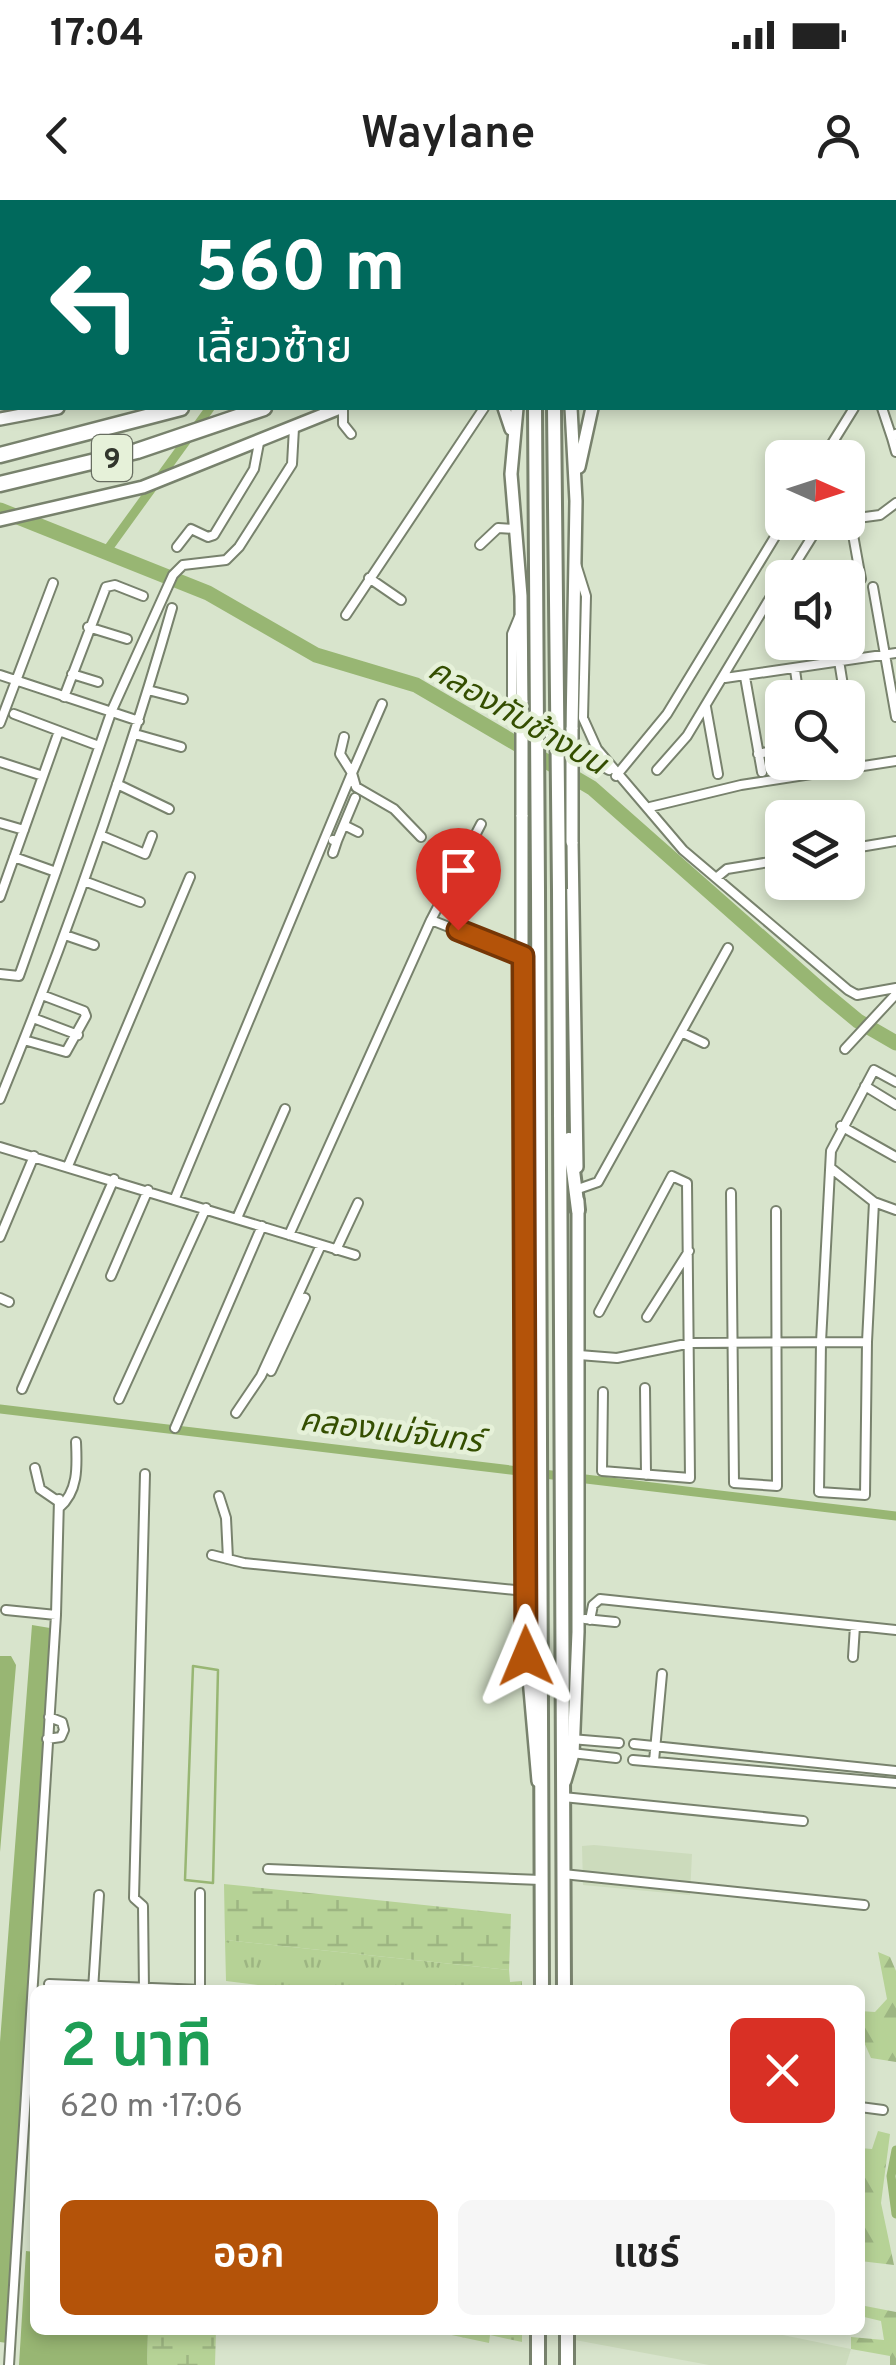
<!DOCTYPE html>
<html lang="th">
<head>
<meta charset="utf-8">
<style>
	body { margin:0; font-family:Overpass,"Noto Sans Thai",sans-serif; background:#f6f6f6; color:#222; height:100vh; display:flex; flex-direction:column; font-size:38px; white-space:nowrap }
	* { box-sizing:border-box; margin:0 }
	p { font-size:32px; color:#767676 }
	.icon { flex:none; width:55px; height:55px; fill:none; stroke:currentColor; stroke-width:2; stroke-linecap:round; stroke-linejoin:round }
	.map { position:relative; flex:1; overflow:hidden }
	.sheet { position:absolute; left:30px; top:1785px; width:835px; height:350px; display:flex; flex-direction:column; background:#fff; border-radius:15px; box-shadow:0 5px 15px #0003 }
	.sheet>* { flex:none }
	.hud { position:absolute; left:0px; top:0px; width:898px; height:210px; box-shadow:0 5px 15px #0003; background:#00695c; color:#fff; overflow:hidden }
	.needle { width:65px; rotate:93deg }
	.fabs { position:absolute; left:765px; top:240px; display:grid; gap:20px }
	.fabs a { display:grid; place-items:center; width:100px; height:100px; border-radius:15px; background:#fff; box-shadow:0 5px 15px #0003; font-size:50px }
	.pin { position:absolute; display:grid; place-items:center; width:85px; height:85px; color:#fff; margin:-102px -42px; border-radius:50% 50% 50% 0; rotate:-45deg; box-shadow:0 0 10px #0007 }
	.pin .icon { rotate:45deg }
	.me { position:absolute; width:110px; margin:-55px; rotate:359deg; stroke-linejoin:round; filter:drop-shadow(0 0 8px #0008) }
	.turn { display:flex; align-items:center; gap:35px; height:210px; padding:0 30px; font-size:45px }
	.turn .icon { width:130px; height:130px; stroke-width:2.5 }
	.turn b { display:block; font-size:70px; line-height:85px }
	.round { display:grid; place-items:center; flex:none; width:105px; height:105px; border-radius:15px; background:#f6f6f6 }
	.headline { display:flex; align-items:center; justify-content:space-between; height:170px; padding:0 30px }
	h1 { font-size:60px; font-weight:600; line-height:75px; color:#1e9e55 }
	.primary-button { display:flex; gap:20px; margin-top:auto; padding:20px 30px }
	.primary-button a { flex:1; height:115px; border-radius:15px; background:#b45309; color:#fff; font-size:40px; font-weight:600; line-height:115px; text-align:center }
	.primary-button a+a { background:#f6f6f6; color:#222 }
	.status { display:flex; justify-content:space-between; align-items:center; height:70px; padding:0 50px; background:#fff; direction:ltr }
	.status svg { height:28px; fill:currentColor }
	header { display:flex; justify-content:space-between; align-items:center; height:130px; padding:0 30px; background:#fff; font-size:45px; font-weight:600 }
	.map>svg:first-child { display:block }
	.built { fill:#ccdbbc }
	.grass { fill:url(#grass-tufts) }
	.forest { fill:url(#forest-firs) }
	.wetland { fill:url(#wetland-marsh) }
	.water { fill:#98b673 }
	.lines { fill:none; stroke-linecap:round; stroke-linejoin:round }
	.stream { stroke:#98b673; stroke-width:2.5 }
	.canal { stroke:#98b673; stroke-width:9 }
	.river { stroke:#98b673; stroke-width:15 }
	.street-casing { stroke:#78826d; stroke-width:12 }
	.secondary-casing { stroke:#78826d; stroke-width:16 }
	.primary-casing { stroke:#78826d; stroke-width:18 }
	.highway-casing { stroke:#78826d; stroke-width:19 }
	.street { stroke:#fff; stroke-width:8 }
	.secondary { stroke:#fff; stroke-width:11 }
	.primary { stroke:#fff; stroke-width:12 }
	.highway { stroke:#fff; stroke-width:14 }
	.secondary-bridge-casing { stroke:#78826d; stroke-width:16; stroke-linecap:butt }
	.primary-bridge-casing { stroke:#78826d; stroke-width:18; stroke-linecap:butt }
	.secondary-bridge { stroke:#fff; stroke-width:11 }
	.primary-bridge { stroke:#fff; stroke-width:12 }
	.route-casing { stroke:#753606; stroke-width:25 }
	.route { stroke:#b45309; stroke-width:18 }
	.labels { text-anchor:middle; stroke-width:9; stroke-linejoin:round; paint-order:stroke }
	.shield { fill:#e6f1d9; stroke:#686e61; stroke-width:2.5 }
	.shield-label { font-size:28px; font-weight:bold; fill:#32362d }
	.water-label { font-size:32px; font-style:italic; fill:#344e00; stroke:#e6f1d9 }
</style>
</head>
<body>
<div class="status"><b>17:04</b><svg viewBox="0 0 49 12"><path d="M0 12V9h3v3zM5 12V6h3v6zM10 12V3h3v9zM15 12V0h3v12zM26 1h20v11H26zM47 4h2v5h-2z"/></svg></div>
<header><svg class="icon" aria-label="back" viewBox="0 0 24 24"><path d="M15 5l-7 7 7 7"/></svg>Waylane<svg class="icon" aria-label="person" viewBox="0 0 24 24"><circle cx="12" cy="8" r="4"/><path d="M4 21q1-7 8-7t8 7"/></svg></header>
<div class="map">
<svg width="896" height="2165" viewBox="0 0 896 2165">
	<defs>
		<pattern id="grass-tufts" width="24" height="20" patternUnits="userSpaceOnUse" patternTransform="scale(2.5)"><rect width="24" height="20" fill="#b6d296"/><path d="M3 7l-1-3M5 7V3M7 7l1-3M15 17l-1-3M17 17v-4M19 17l1-3" fill="none" stroke="#9db582"/></pattern>
		<pattern id="forest-firs" width="22" height="20" patternUnits="userSpaceOnUse" patternTransform="scale(2.5)"><rect width="22" height="20" fill="#b6d296"/><path d="M5 1l3.5 6h-7zM16 11l3.5 6h-7z" fill="#9db582"/></pattern>
		<pattern id="wetland-marsh" width="20" height="14" patternUnits="userSpaceOnUse" patternTransform="scale(2.5)"><rect width="20" height="14" fill="#b6d296"/><path d="M1 5h8M5 5V1M11 12h8M15 12V8" fill="none" stroke="#9db582"/></pattern>
	</defs>
	<rect width="100%" height="100%" fill="#d8e4cc"/>
	<path class="built" d="M 594,1645 L 692,1654 L 690,1695 L 583,1685 L 582,1646 Z
		M 574,2130 L 758,2130 L 851,2149 L 846,2165 L 709,2165 L 575,2140 Z"/>
	<path class="grass" d="M 225,1740 L 509,1770 L 510,1782 L 522,1781 L 522,1790 L 296,1790 L 226,1781 Z"/>
	<path class="forest" d="M 878,1752 L 890,1757 L 896,1771 L 896,1862 L 871,1858 L 860,1833 L 860,1811 L 875,1812 L 887,1799 Z
		M 878,1931 L 890,1934 L 881,2003 L 894,2065 L 860,2061 L 860,1948 L 872,1949 Z
		M 860,2105 L 896,2112 L 896,2165 L 890,2165 L 890,2156 L 851,2149 L 851,2137 L 884,2140 L 881,2121 L 860,2116 Z"/>
	<path class="wetland" d="M 224,1684 L 511,1714 L 509,1770 L 225,1740 Z
		M 148,2130 L 216,2130 L 215,2165 L 147,2165 Z
		M 428,2130 L 522,2130 L 522,2142 L 490,2135 L 489,2143 Z"/>
	<path class="water" d="M 32,1425 L 50,1428 L 7,2143 L 0,2142 L 0,1842 Z
		M 0,1456 L 11,1456 L 16,1465 L 0,1652 Z
		M 26,2051 L 35,2052 L 35,2130 L 148,2130 L 147,2165 L 19,2165 Z"/>
	<g class="lines">
		<path class="stream" d="M 193,1466 L 218,1470 L 213,1683 L 185,1680 Z"/>
		<path class="canal" d="M 352,2 L 353,0
			M 105,353 L 210,208
			M 0,1209 L 896,1316
			M 896,1950 L 891,1976 L 896,2014"/>
		<path class="river" d="M 0,310 L 208,393 L 316,455 L 416,485 L 592,588 L 823,792 L 858,821 L 896,843"/>
		<defs>
			<path id="street" d="M 161,0 L 164,2
				M 67,2 L 69,0
				M 111,2 L 113,0
				M 0,101 L 2,98
				M 0,164 L 2,160
				M 343,208 L 343,224 L 351,234
				M 882,208 L 892,238
				M 896,234 L 892,238 L 896,252
				M 832,257 L 832,258
				M 823,258 L 854,208
				M 848,307 L 861,379
				M 850,319 L 880,315 L 896,303
				M 480,345 L 498,328 L 516,329
				M 177,347 L 191,329 L 208,337 L 214,335 L 254,269 L 259,243
				M 576,364 L 586,396 L 583,518 L 597,549 L 683,650 L 848,790 L 857,795 L 896,788
				M 787,377 L 820,324 L 831,322
				M 369,378 L 401,400
				M 873,387 L 896,517
				M 346,415 L 484,208
				M 519,417 L 512,434 L 512,516 L 609,570
				M 88,427 L 127,439
				M 836,442 L 845,498
				M 795,470 L 799,498
				M 72,474 L 98,482
				M 0,475 L 139,521
				M 745,477 L 762,572
				M 725,478 L 896,453
				M 148,490 L 183,499
				M 64,497 L 106,387 L 115,385 L 143,396
				M 382,504 L 352,573 L 356,587 L 394,609 L 421,637
				M 706,507 L 718,574
				M 14,514 L 99,546
				M 848,514 L 854,555
				M 0,523 L 53,383
				M 135,534 L 181,547
				M 758,554 L 782,549
				M 0,562 L 43,576
				M 657,570 L 687,536 L 776,388
				M 616,576 L 667,514 L 784,322
				M 117,584 L 169,609
				M 650,607 L 741,585 L 896,561
				M 0,623 L 24,630
				M 344,625 L 358,632
				M 100,635 L 145,654 L 152,636
				M 337,641 L 355,598
				M 848,649 L 896,641
				M 333,653 L 337,641 L 333,640
				M 14,657 L 56,672 L 112,510 L 173,375 L 183,365 L 226,360 L 239,347 L 292,264 L 294,228
				M 716,678 L 727,669 L 782,660
				M 84,681 L 140,702
				M 0,697 L 59,531
				M 431,720 L 523,756
				M 65,735 L 94,745
				M 0,774 L 19,776 L 56,672
				M 33,818 L 78,835
				M 683,833 L 704,843
				M 24,840 L 66,852 L 86,816 L 84,811 L 42,795
				M 845,849 L 896,794
				M 865,886 L 896,905
				M 0,899 C 66,738 124,575 172,408
				M 841,926 L 896,957
				M 0,947 L 355,1055
				M 68,966 L 190,677
				M 832,969 L 874,1002 L 867,1142
				M 578,989 L 598,982 L 728,748
				M 731,993 L 734,1283 L 777,1286 L 776,1011
				M 175,998 L 352,573 L 340,554 L 344,537
				M 874,1002 L 896,1010
				M 237,1018 L 285,909
				M 289,1035 L 431,720 L 481,624
				M 0,1037 L 34,956
				M 336,1050 L 358,1003
				M 111,1076 L 148,990
				M 0,1098 L 9,1102
				M 599,1112 L 672,976 L 687,983 L 690,1278 L 602,1271 L 603,1192
				M 647,1117 L 689,1051
				M 579,1155 L 617,1158 L 691,1143 L 867,1142 L 865,1295 L 819,1292 L 821,1142 L 831,951 L 874,870 L 896,882
				M 271,1171 L 305,1098
				M 645,1188 L 646,1275
				M 22,1189 L 114,979
				M 119,1199 L 206,1008
				M 236,1213 L 261,1176 L 321,1045
				M 175,1228 L 262,1026
				M 35,1268 L 40,1289 L 59,1302
				M 219,1296 L 226,1318 L 228,1359
				M 59,1308 C 79,1291 77,1265 76,1242
				M 212,1355 L 244,1363 L 525,1391
				M 6,1410 L 56,1415
				M 585,1419 L 615,1422
				M 590,1420 L 593,1405 L 600,1399 L 896,1430
				M 853,1457 L 855,1426
				M 47,1539 L 61,1537 L 64,1530 L 62,1522 L 49,1517
				M 571,1539 L 619,1543
				M 634,1544 L 896,1571
				M 571,1553 L 616,1558
				M 633,1560 L 896,1583
				M 654,1561 L 662,1474
				M 563,1597 L 803,1621
				M 268,1669 L 541,1680
				M 563,1674 L 864,1705
				M 49,1784 L 203,1790
				M 93,1790 L 99,1695
				M 144,1790 L 143,1706 L 134,1698 L 145,1274
				M 200,1790 L 200,1693
				M 860,1907 L 883,1910
				M 9,2165 L 56,1415 L 59,1299"/>
			<path id="secondary" d="M 452,2 L 455,0
				M 804,2 L 810,0
				M 504,208 L 511,229
				M 517,208 L 511,274 L 521,396 L 522,502
				M 571,208 L 576,301 L 572,529
				M 0,219 L 58,208
				M 579,267 L 592,208
				M 0,320 L 143,287 L 340,208
				M 572,642 L 577,967
				M 522,977 L 522,615
				M 522,1005 L 525,1432 L 538,1581
				M 565,1581 L 573,1554 L 578,1432 L 578,1001"/>
			<path id="primary" d="M 533,0 L 533,2
				M 538,689 L 542,1790
				M 559,689 L 564,1790
				M 569,939 L 578,1010
				M 522,1011 L 533,920
				M 567,2130 L 567,2165
				M 538,2165 L 538,2130"/>
			<path id="highway" d="M 606,2 L 611,0
				M 669,2 L 673,0
				M 711,2 L 714,0
				M 748,2 L 754,0
				M 0,255 L 181,208
				M 0,284 L 137,251 L 264,208"/>
		</defs>
		<use href="#street" class="street-casing"/>
		<use href="#secondary" class="secondary-casing"/>
		<use href="#primary" class="primary-casing"/>
		<use href="#highway" class="highway-casing"/>
		<use href="#street" class="street"/>
		<use href="#secondary" class="secondary"/>
		<use href="#primary" class="primary"/>
		<use href="#highway" class="highway"/>
		<defs>
			<path id="secondary-bridge" d="M 572,529 L 572,642
				M 522,615 L 522,502"/>
			<path id="primary-bridge" d="M 553,0 L 553,2
				M 535,208 L 538,689
				M 554,208 L 559,689"/>
		</defs>
		<use href="#secondary-bridge" class="secondary-bridge-casing"/>
		<use href="#primary-bridge" class="primary-bridge-casing"/>
		<use href="#secondary-bridge" class="secondary-bridge"/>
		<use href="#primary-bridge" class="primary-bridge"/>
	</g>
	<g class="lines">
		<defs>
			<path id="route" d="M 458,730 L 523,756 L 526,1456"/>
		</defs>
		<use href="#route" class="route-casing"/>
		<use href="#route" class="route"/>
	</g>
	<g class="labels">
		<rect class="shield" x="92" y="235" width="40" height="46" rx="8"/>
		<g class="shield-label">
			<text x="112" y="268">9</text>
		</g>
		<g class="water-label">
			<text transform="translate(518 516) rotate(30)" y="11">คลองทับช้างบน</text>
			<text transform="translate(391 1230) rotate(7)" y="11">คลองแม่จันทร์</text>
		</g>
	</g>
</svg>
<div class="fabs">
<a><svg class="needle" viewBox="-14 -14 28 28"><path d="M0-13l5 13h-10z" fill="#e53935"/><path d="M0 13l5-13h-10z" fill="#767676"/></svg></a>
<a><svg class="icon" aria-label="sound" viewBox="0 0 24 24"><path d="M4 9h4l5-4v14l-5-4H4zM17 9q2 3 0 6"/></svg></a>
<a><svg class="icon" aria-label="search" viewBox="0 0 24 24"><circle cx="10" cy="10" r="6"/><path d="M15 15l6 6"/></svg></a>
<a><svg class="icon" aria-label="layers" viewBox="0 0 24 24"><path d="M12 4l9 5-9 5-9-5zM3 14l9 5 9-5"/></svg></a>
</div>
<div class="pin" style="left:458px;top:730px;background:#d93025"><svg class="icon" aria-label="arrive" viewBox="0 0 24 24"><path d="M6 21V4h12l-3 4 3 4H6"/></svg></div>
<svg class="me" style="left:526px;top:1456px" viewBox="-20 -20 40 40"><path d="M0-17L14 15 0 8-14 15z" fill="#b45309" stroke="#fff" stroke-width="4"/></svg>
<div class="hud">
<div class="turn"><svg class="icon" aria-label="left" viewBox="0 0 24 24"><path d="M17 20v-9H6M10 6l-5 5 5 5"/></svg><div><b>560 m</b>เลี้ยวซ้าย</div></div>
</div>
<section class="sheet">
<div class="headline"><div><h1>2 นาที</h1><p>620 m · 17:06</p></div><a class="round" style="background:#d93025;color:#fff"><svg class="icon" aria-label="close" viewBox="0 0 24 24"><path d="M6 6l12 12M18 6L6 18"/></svg></a></div>
<div class="primary-button"><a>ออก</a><a>แชร์</a></div>
</section>
</div>
</body>
</html>
